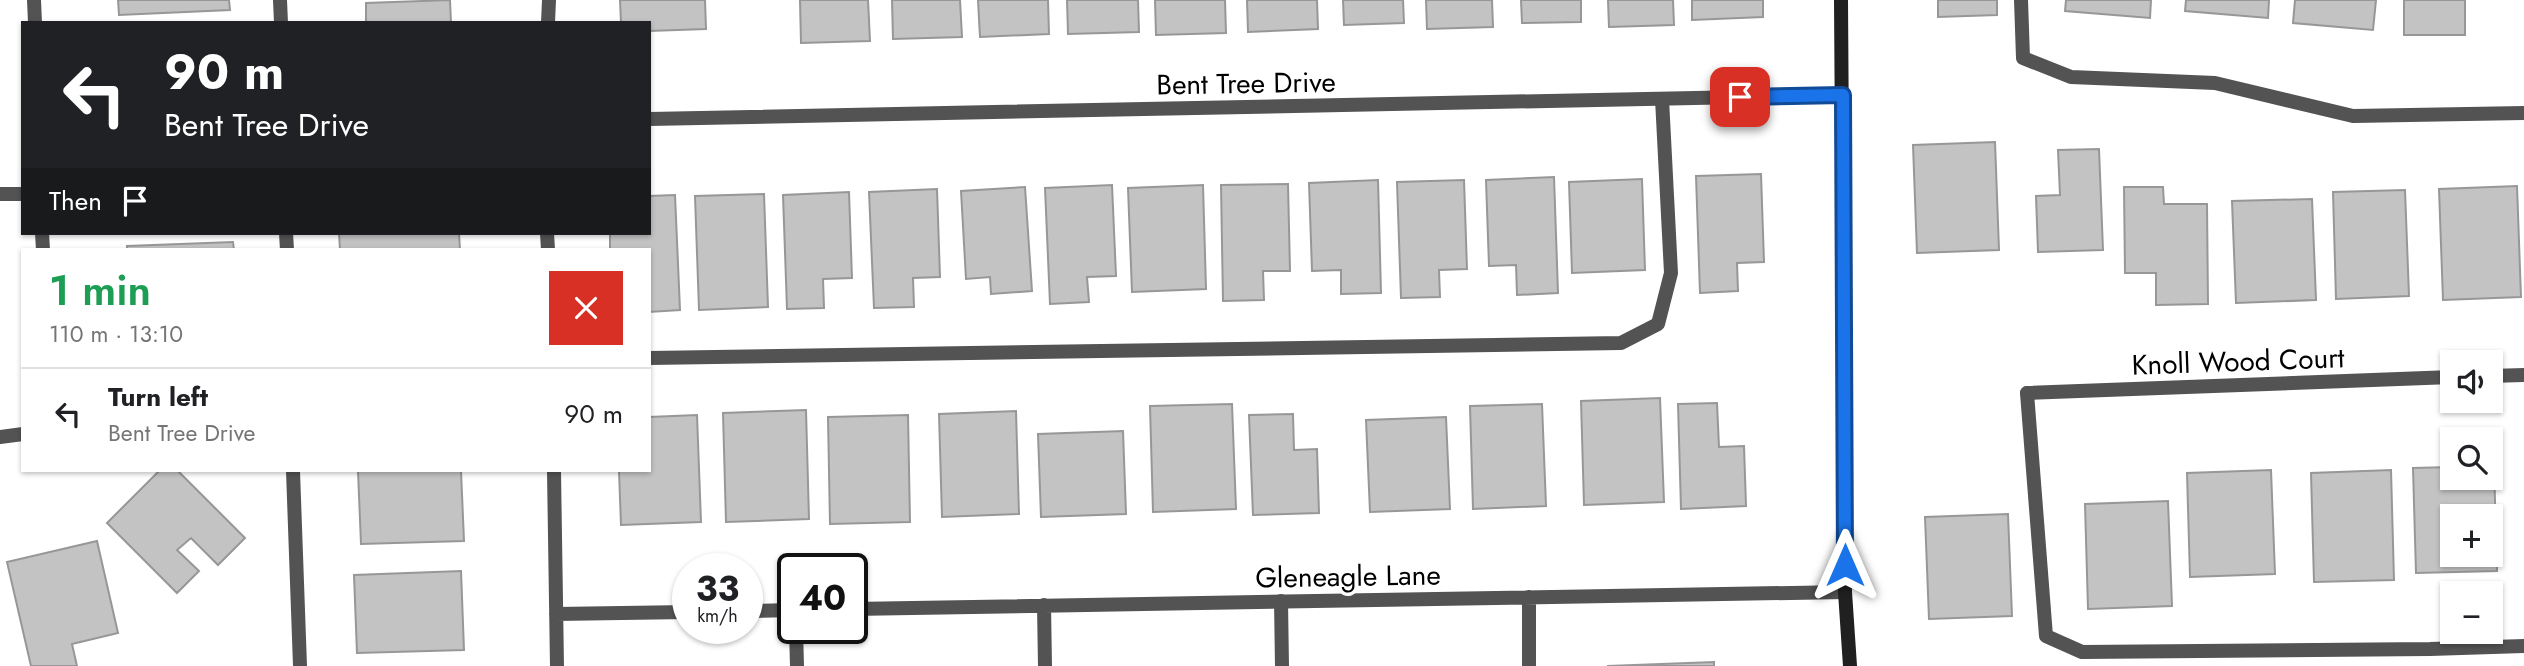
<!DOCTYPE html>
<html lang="en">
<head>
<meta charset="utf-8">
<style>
	body { margin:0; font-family:Jost,sans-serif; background:#f6f6f6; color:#202124; height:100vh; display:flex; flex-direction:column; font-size:26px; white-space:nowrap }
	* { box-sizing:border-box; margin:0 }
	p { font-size:23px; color:#757577 }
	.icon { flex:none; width:38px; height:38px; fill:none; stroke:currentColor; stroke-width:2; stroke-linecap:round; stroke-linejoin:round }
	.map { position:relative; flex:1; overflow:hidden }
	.sheet { position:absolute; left:21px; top:248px; width:630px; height:224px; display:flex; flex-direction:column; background:#fff; border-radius:0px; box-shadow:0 2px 5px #0004 }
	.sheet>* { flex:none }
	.top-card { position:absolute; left:21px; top:21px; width:630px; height:214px; border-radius:0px; box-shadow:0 2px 5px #0004; background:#202124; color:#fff; overflow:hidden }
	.buttons { position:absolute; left:2440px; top:350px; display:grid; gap:14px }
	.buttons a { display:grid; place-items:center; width:63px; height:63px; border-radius:0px; background:#fff; box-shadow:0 2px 5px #0004; font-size:35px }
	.speed { position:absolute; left:672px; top:553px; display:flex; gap:14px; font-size:35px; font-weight:700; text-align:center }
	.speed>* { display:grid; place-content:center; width:91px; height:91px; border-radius:50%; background:#fff; box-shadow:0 2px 5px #0004; line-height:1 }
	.speed small { font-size:18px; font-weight:400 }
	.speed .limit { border:4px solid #111; border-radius:10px; background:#fff; color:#111 }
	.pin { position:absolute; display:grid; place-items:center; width:60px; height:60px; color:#fff; margin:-30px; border-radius:14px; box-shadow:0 4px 10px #0006 }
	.me { position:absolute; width:77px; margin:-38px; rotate:0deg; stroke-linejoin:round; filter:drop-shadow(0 0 5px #0008) }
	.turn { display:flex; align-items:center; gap:24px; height:147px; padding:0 28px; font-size:32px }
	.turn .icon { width:91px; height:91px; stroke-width:2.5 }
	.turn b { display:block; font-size:49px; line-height:60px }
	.then { display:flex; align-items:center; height:66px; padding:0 28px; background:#0003; gap:14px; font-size:26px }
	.round { display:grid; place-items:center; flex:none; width:74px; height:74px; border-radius:0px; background:#f6f6f6 }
	.overview { display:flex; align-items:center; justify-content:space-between; height:119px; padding:0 28px }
	h1 { font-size:42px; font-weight:600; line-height:52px; color:#1e9e55 }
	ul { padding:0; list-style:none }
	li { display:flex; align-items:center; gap:21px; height:91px; padding:0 28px; border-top:2px solid #e0e0e0 }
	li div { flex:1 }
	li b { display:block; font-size:26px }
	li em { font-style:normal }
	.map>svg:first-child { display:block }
	.building { fill:#c3c3c3; stroke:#979797; stroke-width:2; fill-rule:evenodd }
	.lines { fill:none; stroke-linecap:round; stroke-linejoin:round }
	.lane { stroke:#535353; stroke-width:14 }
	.street { stroke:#535353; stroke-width:14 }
	.secondary { stroke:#202020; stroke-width:14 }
	.route-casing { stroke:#114b97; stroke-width:18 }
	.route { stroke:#1a73e8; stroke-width:12 }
	.labels { text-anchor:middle; stroke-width:7; stroke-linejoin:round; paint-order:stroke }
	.street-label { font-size:28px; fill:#000; stroke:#fff }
</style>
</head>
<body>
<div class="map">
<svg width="2524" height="666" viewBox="0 0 2524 666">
	<rect width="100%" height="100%" fill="#fff"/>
	<path class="building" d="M 118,0 L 229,0 L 230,10 L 119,15 Z
		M 450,0 L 451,23 L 366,23 L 366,3 Z
		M 620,0 L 705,0 L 706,29 L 649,31 L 649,23 L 621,23 Z
		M 800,0 L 868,0 L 870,41 L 801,43 Z
		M 892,0 L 960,0 L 962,37 L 893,39 Z
		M 978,0 L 1048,0 L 1049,34 L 980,37 Z
		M 1067,0 L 1138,0 L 1139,32 L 1068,34 Z
		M 1155,0 L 1225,0 L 1226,33 L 1156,35 Z
		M 1247,0 L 1317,0 L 1318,29 L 1248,32 Z
		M 1343,0 L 1403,0 L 1404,23 L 1344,25 Z
		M 1426,0 L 1492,0 L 1493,27 L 1427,29 Z
		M 1521,0 L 1581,0 L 1581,22 L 1522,23 Z
		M 1608,0 L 1673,0 L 1674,25 L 1609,27 Z
		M 1692,0 L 1763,0 L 1763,17 L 1692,20 Z
		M 1938,0 L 1997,0 L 1997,15 L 1938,17 Z
		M 2066,0 L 2151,0 L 2150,18 L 2065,11 Z
		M 2186,0 L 2269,0 L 2268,18 L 2185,11 Z
		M 2295,0 L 2376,0 L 2373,30 L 2293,23 Z
		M 2404,0 L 2465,0 L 2465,35 L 2404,35 Z
		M 1995,142 L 1999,250 L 1917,253 L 1913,145 Z
		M 2099,149 L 2103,250 L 2038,252 L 2036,196 L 2060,195 L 2058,150 Z
		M 1761,174 L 1764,262 L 1737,263 L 1738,291 L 1700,293 L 1696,176 Z
		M 1554,177 L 1558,293 L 1517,295 L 1516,265 L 1489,266 L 1486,180 Z
		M 1642,179 L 1645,270 L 1572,273 L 1569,182 Z
		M 1378,180 L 1381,293 L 1341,294 L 1341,270 L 1312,271 L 1309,183 Z
		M 1464,180 L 1467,269 L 1439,270 L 1440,297 L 1401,298 L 1397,182 Z
		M 1288,184 L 1290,271 L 1263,271 L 1264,300 L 1223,301 L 1221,185 Z
		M 1112,185 L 1116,276 L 1087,277 L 1089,302 L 1050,304 L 1045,188 Z
		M 1203,185 L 1206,289 L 1132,292 L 1128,188 Z
		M 2517,186 L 2521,297 L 2443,300 L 2439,189 Z
		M 1025,187 L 1032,291 L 991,294 L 990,277 L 966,279 L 961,191 Z
		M 2124,187 L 2163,187 L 2164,204 L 2207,204 L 2208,304 L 2156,305 L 2156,273 L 2125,273 Z
		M 937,189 L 940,277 L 913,278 L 914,307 L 874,308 L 869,192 Z
		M 2405,190 L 2409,296 L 2336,299 L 2333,192 Z
		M 849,192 L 852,278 L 823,279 L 824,308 L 787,309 L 783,195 Z
		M 764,194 L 768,307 L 699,310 L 695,196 Z
		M 675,195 L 680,310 L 649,312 L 649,250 L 610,250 L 610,233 L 649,233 L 649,196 Z
		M 2312,199 L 2316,300 L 2236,303 L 2232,201 Z
		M 339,233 L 459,233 L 460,250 L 340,250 Z
		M 233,242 L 234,250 L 127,250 L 127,246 Z
		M 1660,398 L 1664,502 L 1584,505 L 1581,401 Z
		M 1717,403 L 1719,447 L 1744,446 L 1746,506 L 1681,509 L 1678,404 Z
		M 1232,404 L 1236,509 L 1153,512 L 1150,406 Z
		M 1542,404 L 1546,506 L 1473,509 L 1470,406 Z
		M 806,410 L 809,519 L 726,522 L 723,413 Z
		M 1016,411 L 1019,514 L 942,517 L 939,414 Z
		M 1293,414 L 1294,450 L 1317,449 L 1319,513 L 1253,515 L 1249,415 Z
		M 697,415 L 701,522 L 621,525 L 619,471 L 649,471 L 649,417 Z
		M 908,415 L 910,522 L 830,524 L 828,417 Z
		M 1446,417 L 1450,509 L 1370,512 L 1366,420 Z
		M 1123,431 L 1126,514 L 1041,517 L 1038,434 Z
		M 2490,465 L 2494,465 L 2497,571 L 2416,573 L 2413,468 L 2452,467 L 2452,478 L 2490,478 ZM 2452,516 L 2490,516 L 2490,555 L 2452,555 Z
		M 2271,470 L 2275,574 L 2190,577 L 2187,473 Z
		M 2391,470 L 2394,580 L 2314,582 L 2311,473 Z
		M 159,471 L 178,471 L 245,538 L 218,565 L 191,538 L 177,550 L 199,571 L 177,593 L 107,523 Z
		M 358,471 L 461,471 L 464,541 L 361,544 Z
		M 2168,501 L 2172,606 L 2088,609 L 2085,504 Z
		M 2008,514 L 2012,616 L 1929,619 L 1925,517 Z
		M 97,541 L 118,633 L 72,644 L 77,666 L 31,666 L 7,562 Z
		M 461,571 L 464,650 L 357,653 L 354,575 Z
		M 1714,662 L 1714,666 L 1607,666 Z"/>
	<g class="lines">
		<path class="lane" d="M 280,0 L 281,23
			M 2021,0 L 2023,58 L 2071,77 L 2215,83 L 2353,116 L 2524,113
			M 0,194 L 23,194
			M 286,233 L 287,250
			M 649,358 L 1621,343 L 1658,324 L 1671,273 L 1662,99
			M 2027,393 L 2046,636 L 2082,652 L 2430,649 L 2524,646
			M 293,471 L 300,666
			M 1281,601 L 1282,666
			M 796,628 L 797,666"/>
		<path class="street" d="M 34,0 L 35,23
			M 548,23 L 549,0
			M 649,119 L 1843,95
			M 42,233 L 43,250
			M 547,233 L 548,250
			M 2490,376 L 2524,375
			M 2027,393 L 2452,377
			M 0,437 L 23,434
			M 554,471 L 557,666
			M 1529,597 L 1529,666
			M 1044,605 L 1045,666
			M 852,609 L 1845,592
			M 747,611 L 793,610
			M 556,614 L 688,612"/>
		<path class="secondary" d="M 1841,0 L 1845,592 L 1850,666"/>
	</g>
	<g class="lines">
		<defs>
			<path id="route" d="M 1740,97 L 1843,95 L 1845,565"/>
		</defs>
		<use href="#route" class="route-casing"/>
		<use href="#route" class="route"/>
	</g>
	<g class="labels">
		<g class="street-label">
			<text transform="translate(1246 83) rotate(-1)" y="10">Bent Tree Drive</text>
			<text transform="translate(2238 361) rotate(-2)" y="10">Knoll Wood Court</text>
			<text transform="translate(1348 576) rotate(-1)" y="10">Gleneagle Lane</text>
		</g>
	</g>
</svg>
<div class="buttons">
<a><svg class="icon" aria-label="sound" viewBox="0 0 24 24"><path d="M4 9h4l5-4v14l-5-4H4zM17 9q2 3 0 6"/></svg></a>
<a><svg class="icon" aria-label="search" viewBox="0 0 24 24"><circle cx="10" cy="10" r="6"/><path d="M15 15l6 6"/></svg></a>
<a>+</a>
<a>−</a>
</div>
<div class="speed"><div>33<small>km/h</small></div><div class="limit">40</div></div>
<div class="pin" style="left:1740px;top:97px;background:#d93025"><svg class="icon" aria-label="arrive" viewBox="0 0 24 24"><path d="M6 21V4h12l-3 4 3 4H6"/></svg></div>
<svg class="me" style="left:1845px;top:565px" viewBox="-20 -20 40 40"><path d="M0-17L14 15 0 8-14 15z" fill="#1a73e8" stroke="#fff" stroke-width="4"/></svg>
<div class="top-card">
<div class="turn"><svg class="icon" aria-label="left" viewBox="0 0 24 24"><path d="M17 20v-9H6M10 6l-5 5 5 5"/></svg><div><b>90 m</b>Bent Tree Drive</div></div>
<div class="then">Then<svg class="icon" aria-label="arrive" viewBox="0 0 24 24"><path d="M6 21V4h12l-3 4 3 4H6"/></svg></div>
</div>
<section class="sheet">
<div class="overview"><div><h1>1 min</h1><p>110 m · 13:10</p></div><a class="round" style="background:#d93025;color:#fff"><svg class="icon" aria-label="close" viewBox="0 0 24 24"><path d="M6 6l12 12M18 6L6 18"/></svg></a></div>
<ul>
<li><svg class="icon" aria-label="left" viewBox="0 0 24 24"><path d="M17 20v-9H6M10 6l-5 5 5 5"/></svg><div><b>Turn left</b><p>Bent Tree Drive</p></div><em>90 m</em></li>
</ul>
</section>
</div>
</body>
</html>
